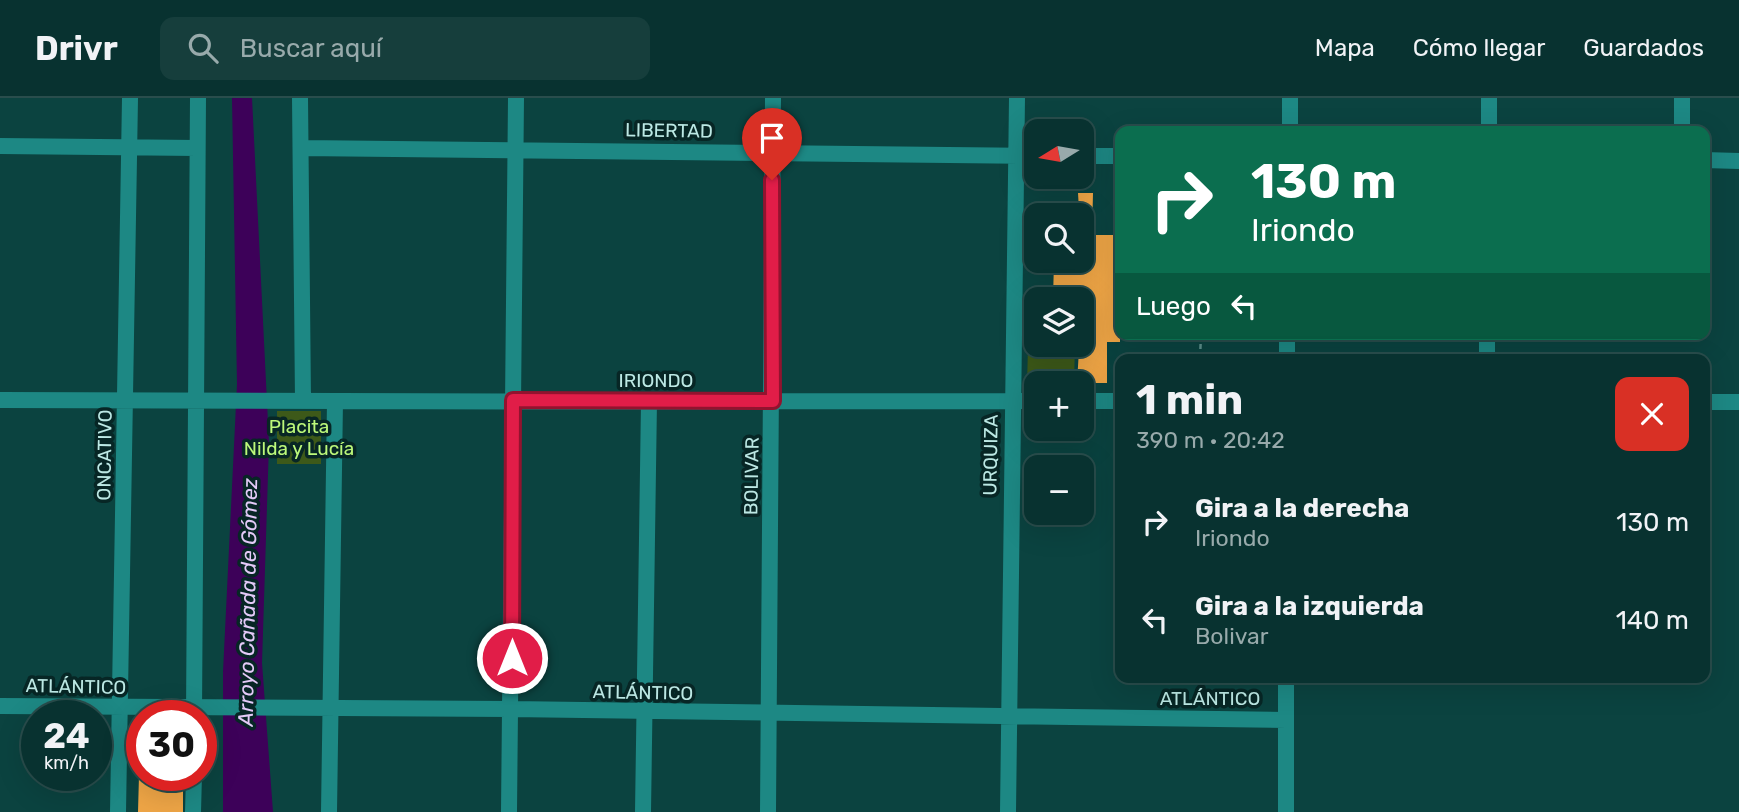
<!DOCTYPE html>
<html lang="es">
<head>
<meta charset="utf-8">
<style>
	body { margin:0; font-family:Rubik,sans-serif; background:#163e3c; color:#f1f3f6; height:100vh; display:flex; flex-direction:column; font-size:26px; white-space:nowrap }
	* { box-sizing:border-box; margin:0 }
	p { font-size:23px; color:#98aaab }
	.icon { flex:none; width:38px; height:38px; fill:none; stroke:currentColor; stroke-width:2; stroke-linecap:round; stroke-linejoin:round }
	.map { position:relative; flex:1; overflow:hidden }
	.panel { position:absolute; left:1115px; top:256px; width:595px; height:329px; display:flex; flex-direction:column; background:#083230; border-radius:14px; box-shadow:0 7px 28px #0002,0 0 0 2px #294d4c }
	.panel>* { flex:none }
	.guide { position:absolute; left:1115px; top:28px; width:595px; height:214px; border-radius:14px; box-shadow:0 7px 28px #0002,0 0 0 2px #294d4c; background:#0b6e4f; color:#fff; overflow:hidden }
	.needle { width:46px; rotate:259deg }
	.tools { position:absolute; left:1024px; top:21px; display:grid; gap:14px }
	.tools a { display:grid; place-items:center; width:70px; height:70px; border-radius:14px; background:#083230; box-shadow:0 7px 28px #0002,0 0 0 2px #294d4c; font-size:35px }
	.speed { position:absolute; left:21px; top:602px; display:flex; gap:14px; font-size:35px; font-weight:700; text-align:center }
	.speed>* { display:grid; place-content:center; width:91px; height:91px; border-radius:50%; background:#083230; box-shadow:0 7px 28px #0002,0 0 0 2px #294d4c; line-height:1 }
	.speed small { font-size:18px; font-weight:400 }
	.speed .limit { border:10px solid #d22; background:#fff; color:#111 }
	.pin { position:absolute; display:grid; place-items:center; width:60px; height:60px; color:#fff; margin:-72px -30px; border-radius:50% 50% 50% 0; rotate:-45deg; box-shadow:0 0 7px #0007 }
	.pin .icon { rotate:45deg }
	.me { position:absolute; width:77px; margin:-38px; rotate:0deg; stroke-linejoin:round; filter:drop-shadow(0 0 5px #0008) }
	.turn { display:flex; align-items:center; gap:24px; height:147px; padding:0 21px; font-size:32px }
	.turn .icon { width:91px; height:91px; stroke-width:2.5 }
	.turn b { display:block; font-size:49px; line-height:60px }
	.then { display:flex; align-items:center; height:66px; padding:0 21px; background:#0003; gap:14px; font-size:26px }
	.round { display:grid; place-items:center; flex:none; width:74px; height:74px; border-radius:14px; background:#163e3c }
	.head { display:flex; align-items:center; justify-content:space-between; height:119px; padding:0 21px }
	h1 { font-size:42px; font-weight:700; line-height:52px }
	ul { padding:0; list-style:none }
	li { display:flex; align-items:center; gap:21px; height:98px; padding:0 21px }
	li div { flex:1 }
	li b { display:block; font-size:26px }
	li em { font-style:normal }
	header { display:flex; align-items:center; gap:42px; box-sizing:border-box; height:98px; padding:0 35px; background:#083230; border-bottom:2px solid #294d4c }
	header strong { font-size:33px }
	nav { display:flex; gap:38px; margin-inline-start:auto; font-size:24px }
	.search { width:490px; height:63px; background:#163e3c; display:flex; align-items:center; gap:18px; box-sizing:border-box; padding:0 24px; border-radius:14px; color:#98aaab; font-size:26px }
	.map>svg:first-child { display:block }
	.green { fill:#3d5919 }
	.water { fill:#3d0159 }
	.building { fill:#eea546 }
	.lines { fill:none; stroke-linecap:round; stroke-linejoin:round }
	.path { stroke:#5c8f8b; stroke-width:2.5; stroke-dasharray:5 5; stroke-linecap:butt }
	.street { stroke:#1d8884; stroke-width:16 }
	.route-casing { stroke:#92132f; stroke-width:18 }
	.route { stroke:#e11d48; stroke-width:12 }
	.labels { text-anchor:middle; stroke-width:7; stroke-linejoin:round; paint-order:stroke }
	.street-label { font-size:19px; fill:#bce8e4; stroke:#072625 }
	.park-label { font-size:19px; fill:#bcf87a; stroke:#072625 }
	.water-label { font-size:21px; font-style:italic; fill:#e4caf8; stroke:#072625 }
</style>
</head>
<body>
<header>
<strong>Drivr</strong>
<div class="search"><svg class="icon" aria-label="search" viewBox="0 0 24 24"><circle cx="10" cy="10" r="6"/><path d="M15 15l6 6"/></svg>Buscar aquí</div>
<nav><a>Mapa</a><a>Cómo llegar</a><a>Guardados</a></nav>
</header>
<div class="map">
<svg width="1739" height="714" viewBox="0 0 1739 714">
	<rect width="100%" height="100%" fill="#0b4340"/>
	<path class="green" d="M 1028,246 L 1075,247 L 1074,285 L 1036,285 L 1036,290 L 1027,290 Z
		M 277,313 L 321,313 L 321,366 L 277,366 Z"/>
	<path class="water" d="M 232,0 L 252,0 L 269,345 L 262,565 L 273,714 L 223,714 L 223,574 L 237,286 Z"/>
	<path class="building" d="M 1078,95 L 1093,95 L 1092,137 L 1120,137 L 1120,244 L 1107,244 L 1107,285 L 1077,285 L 1082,201 L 1053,201 L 1054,163 L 1082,163 Z
		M 139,677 L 183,677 L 183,714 L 138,714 Z"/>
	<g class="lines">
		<path class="path" d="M 1200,261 L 1201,236"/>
		<path class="street" d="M 300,0 L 303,303
			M 1682,0 L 1682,33
			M 1290,33 L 1290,0
			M 1489,33 L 1489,0
			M 0,48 L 197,50
			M 301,50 L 1036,58
			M 1082,58 L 1120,58
			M 1704,62 L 1739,63
			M 1287,261 L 1287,236
			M 1487,261 L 1487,236
			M 0,302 C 345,305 691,303 1036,303
			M 1082,303 L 1120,303
			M 1704,304 L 1739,304
			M 0,608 L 511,611 L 1286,622
			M 194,618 L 198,0
			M 118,714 L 130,0
			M 193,714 L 194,677
			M 329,714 L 335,303
			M 509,714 L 516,0
			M 643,714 L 649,303
			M 768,714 L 773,0
			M 1008,714 L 1017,0
			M 1286,714 L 1286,579"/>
	</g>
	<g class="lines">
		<defs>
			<path id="route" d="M 512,560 L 513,302 L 773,303 L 772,82"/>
		</defs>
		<use href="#route" class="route-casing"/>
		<use href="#route" class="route"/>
	</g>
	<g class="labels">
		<g class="street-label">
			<text transform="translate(669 32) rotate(1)" y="7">LIBERTAD</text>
			<text x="656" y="289">IRIONDO</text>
			<text transform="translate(104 357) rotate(-89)" y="7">ONCATIVO</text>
			<text transform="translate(990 357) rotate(-89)" y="7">URQUIZA</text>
			<text transform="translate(751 378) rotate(-89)" y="7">BOLIVAR</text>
			<text transform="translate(76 588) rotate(1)" y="7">ATLÁNTICO</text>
			<text transform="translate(643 594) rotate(1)" y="7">ATLÁNTICO</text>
			<text x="1210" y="607">ATLÁNTICO</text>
		</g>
		<g class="park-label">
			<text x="299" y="335">Placita<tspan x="299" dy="22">Nilda y Lucía</tspan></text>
		</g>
		<g class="water-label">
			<text transform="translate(248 504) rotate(-89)" y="7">Arroyo Cañada de Gómez</text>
		</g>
	</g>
</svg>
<div class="tools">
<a><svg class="needle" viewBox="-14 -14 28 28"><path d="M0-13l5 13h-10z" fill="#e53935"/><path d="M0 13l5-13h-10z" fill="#98aaab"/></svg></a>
<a><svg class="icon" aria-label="search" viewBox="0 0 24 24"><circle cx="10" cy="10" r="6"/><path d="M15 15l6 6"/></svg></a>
<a><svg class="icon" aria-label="layers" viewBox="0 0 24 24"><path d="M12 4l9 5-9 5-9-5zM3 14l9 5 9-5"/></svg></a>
<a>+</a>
<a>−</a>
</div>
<div class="speed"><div>24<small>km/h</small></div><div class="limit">30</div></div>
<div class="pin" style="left:772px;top:82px;background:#d93025"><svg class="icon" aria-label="arrive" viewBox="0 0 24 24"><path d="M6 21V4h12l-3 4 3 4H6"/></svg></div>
<svg class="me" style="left:512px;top:560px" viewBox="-20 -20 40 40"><circle r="17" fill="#e11d48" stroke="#fff" stroke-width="3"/><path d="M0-11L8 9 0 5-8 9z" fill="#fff"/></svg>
<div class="guide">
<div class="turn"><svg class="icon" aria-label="right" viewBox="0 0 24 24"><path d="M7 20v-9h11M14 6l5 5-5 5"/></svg><div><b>130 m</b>Iriondo</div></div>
<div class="then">Luego<svg class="icon" aria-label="left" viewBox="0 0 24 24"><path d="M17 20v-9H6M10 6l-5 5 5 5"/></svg></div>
</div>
<section class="panel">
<div class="head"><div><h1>1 min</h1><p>390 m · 20:42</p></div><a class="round" style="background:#d93025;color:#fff"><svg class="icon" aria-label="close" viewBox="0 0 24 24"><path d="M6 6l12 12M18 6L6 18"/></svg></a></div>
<ul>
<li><svg class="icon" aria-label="right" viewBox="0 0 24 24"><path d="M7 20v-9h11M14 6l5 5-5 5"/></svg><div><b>Gira a la derecha</b><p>Iriondo</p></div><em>130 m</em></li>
<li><svg class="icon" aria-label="left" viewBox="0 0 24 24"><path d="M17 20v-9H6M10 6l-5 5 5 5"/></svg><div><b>Gira a la izquierda</b><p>Bolivar</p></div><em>140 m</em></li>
</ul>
</section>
</div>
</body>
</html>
